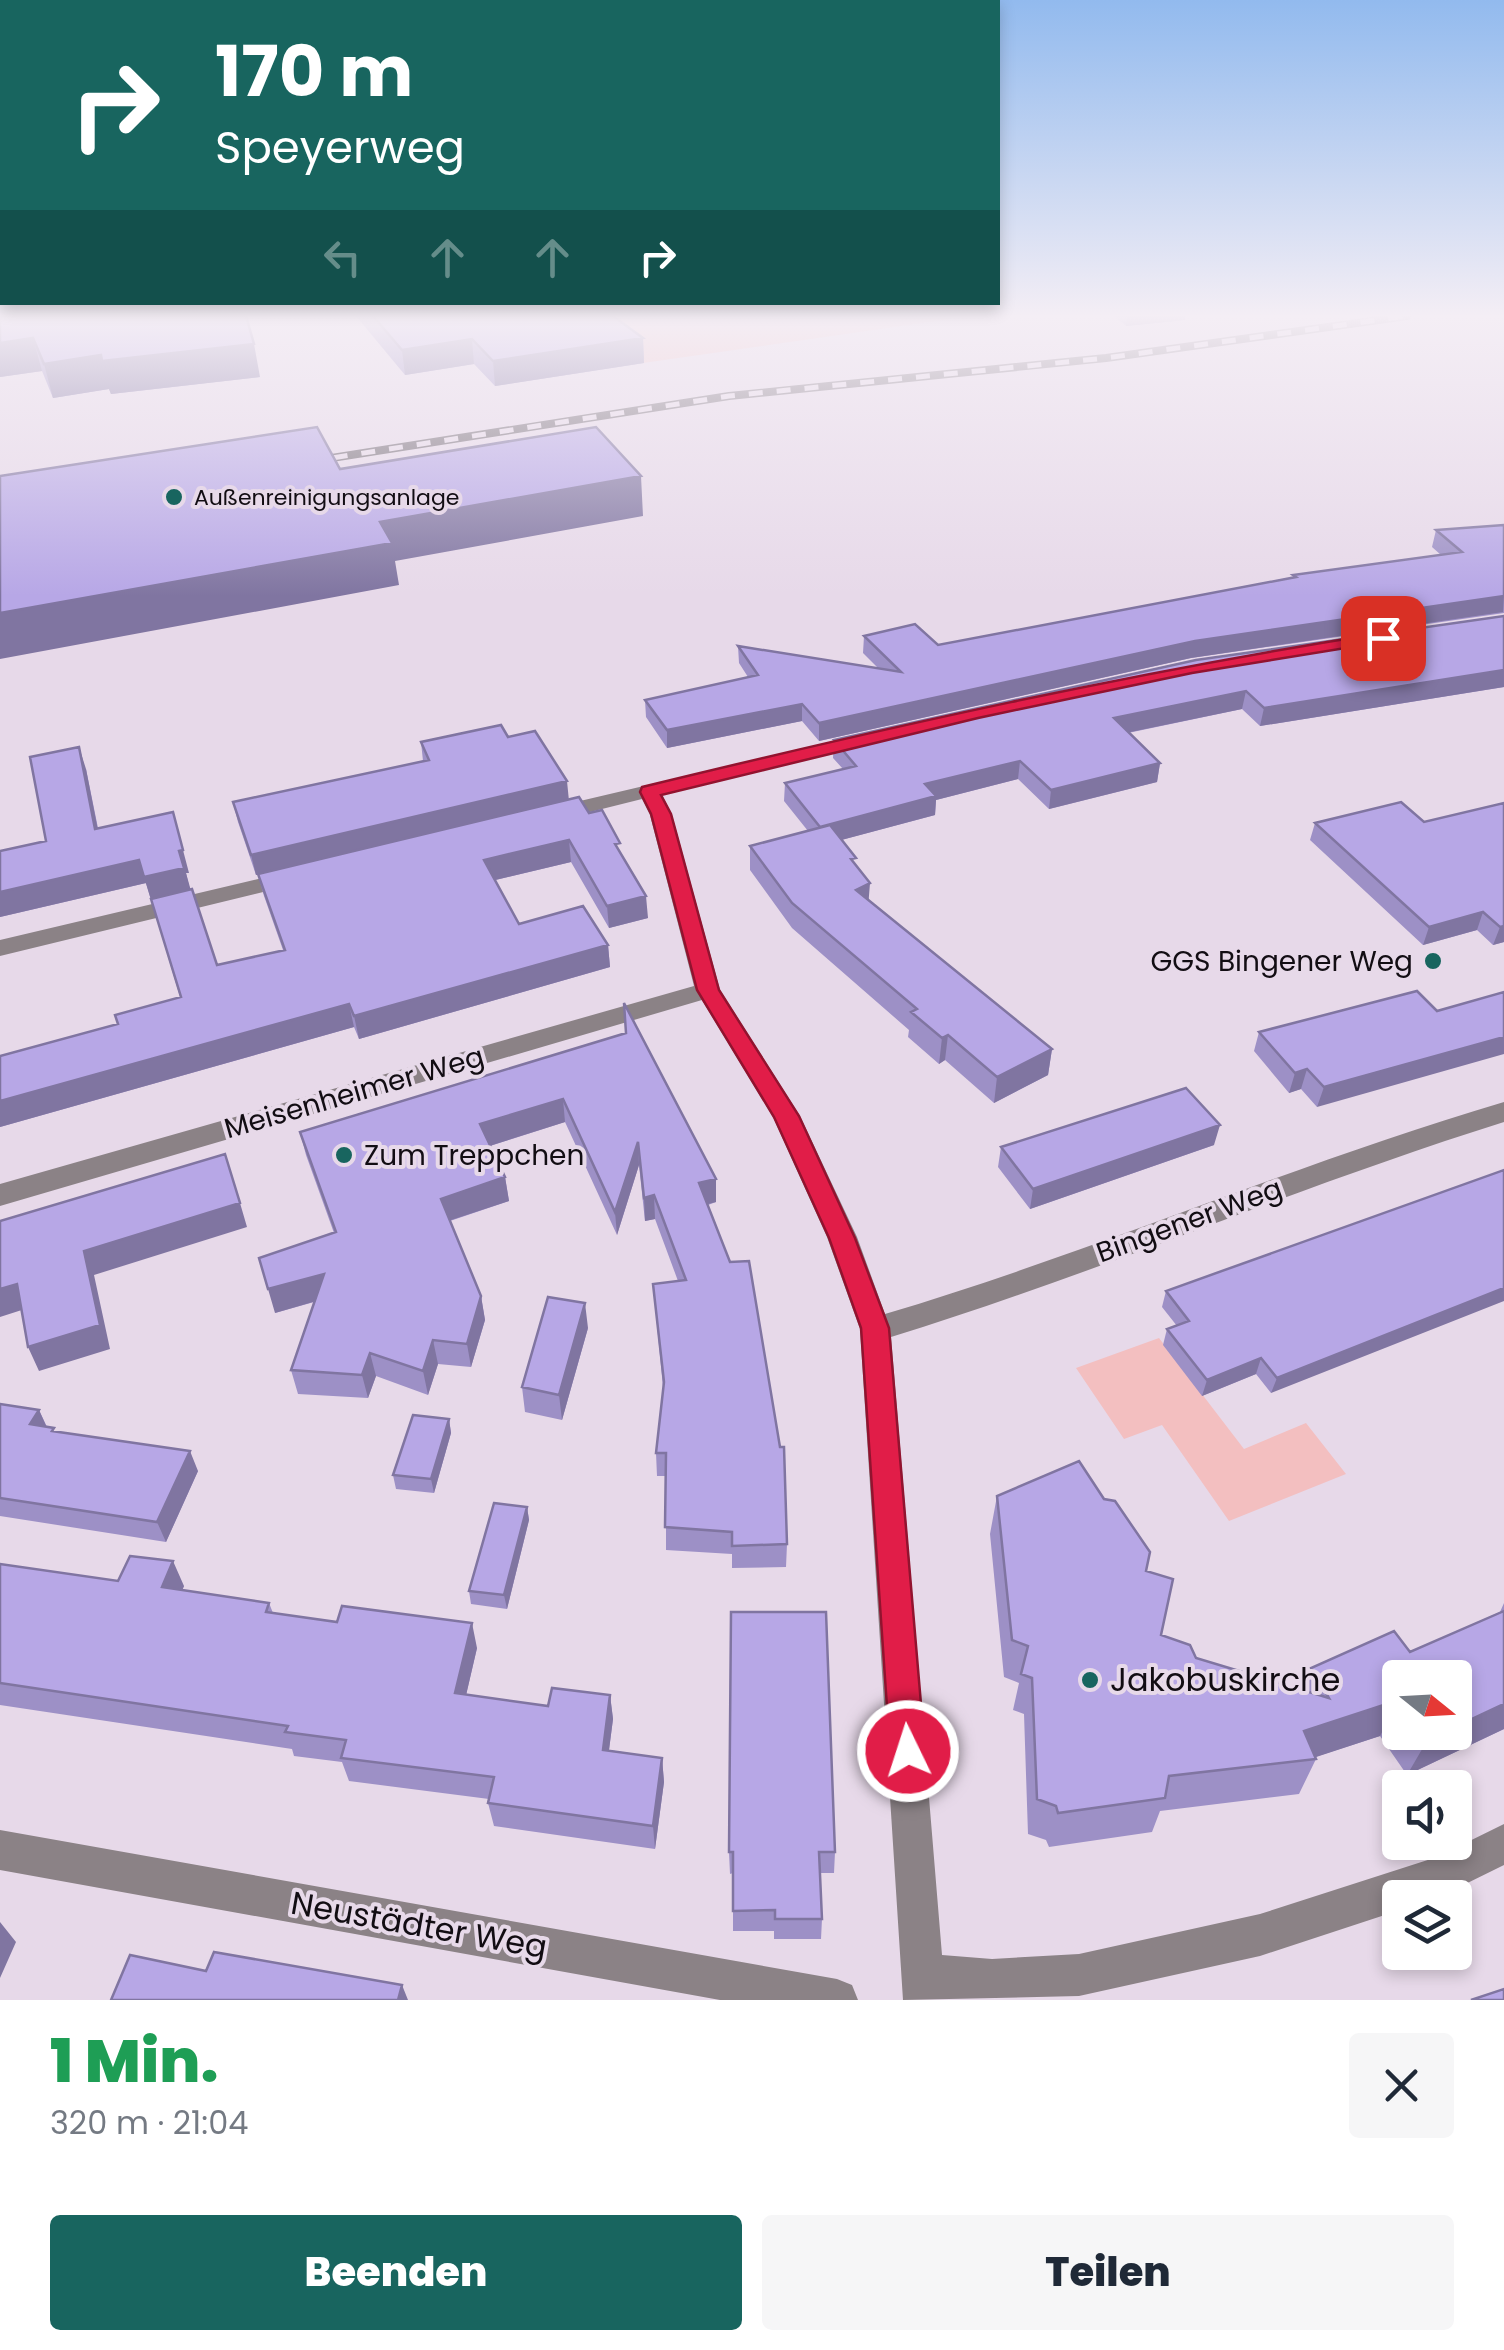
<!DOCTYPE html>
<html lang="de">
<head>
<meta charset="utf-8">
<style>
	body { margin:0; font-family:Poppins,sans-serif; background:#f6f6f7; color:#1f2937; height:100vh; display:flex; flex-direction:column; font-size:38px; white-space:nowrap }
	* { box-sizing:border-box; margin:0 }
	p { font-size:32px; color:#747a83 }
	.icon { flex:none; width:55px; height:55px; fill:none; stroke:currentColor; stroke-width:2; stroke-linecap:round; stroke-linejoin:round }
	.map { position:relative; height:2000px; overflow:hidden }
	.sheet { display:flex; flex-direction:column; background:#fff; flex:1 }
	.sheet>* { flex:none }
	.banner { position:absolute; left:0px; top:0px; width:1000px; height:305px; box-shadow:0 5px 15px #0003; background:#18655f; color:#fff; overflow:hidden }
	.needle { width:65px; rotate:108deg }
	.fabs { position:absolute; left:1382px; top:1660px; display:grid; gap:20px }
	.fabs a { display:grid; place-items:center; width:90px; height:90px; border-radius:10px; background:#fff; box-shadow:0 5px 15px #0003; font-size:50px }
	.pin { position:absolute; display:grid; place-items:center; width:85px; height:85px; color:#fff; margin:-42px; border-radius:20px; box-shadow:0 5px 15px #0006 }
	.me { position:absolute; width:110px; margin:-55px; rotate:356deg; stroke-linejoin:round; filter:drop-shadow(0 0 8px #0008) }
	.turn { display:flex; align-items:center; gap:35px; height:210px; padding:0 50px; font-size:45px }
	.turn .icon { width:130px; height:130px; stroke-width:2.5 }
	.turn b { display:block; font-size:70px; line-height:85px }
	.lanes { display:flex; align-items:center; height:95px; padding:0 50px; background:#0003; justify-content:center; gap:50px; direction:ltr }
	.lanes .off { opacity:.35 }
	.round { display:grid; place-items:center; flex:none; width:105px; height:105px; border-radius:10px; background:#f6f6f7 }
	.overview { display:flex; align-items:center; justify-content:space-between; height:170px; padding:0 50px }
	h1 { font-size:60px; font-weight:800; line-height:75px; color:#1e9e55 }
	.button { display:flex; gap:20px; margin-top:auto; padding:20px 50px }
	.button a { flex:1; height:115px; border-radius:10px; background:#18655f; color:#fff; font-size:40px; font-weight:800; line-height:115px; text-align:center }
	.button a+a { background:#f6f6f7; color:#1f2937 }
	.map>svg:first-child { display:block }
	.green { fill:#f3bfc0 }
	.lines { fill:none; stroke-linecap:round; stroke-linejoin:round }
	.minor { fill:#8b8286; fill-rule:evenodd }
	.rail-casing { stroke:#766d77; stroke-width:8 }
	.rail { stroke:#e7d9e9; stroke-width:5; stroke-dasharray:14; stroke-linecap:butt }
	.wall { fill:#9d90c6; fill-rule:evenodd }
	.shaded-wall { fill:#8075a1 }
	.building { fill:#b7a7e6; stroke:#8075a1; stroke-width:2.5 }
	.route { fill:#e11d48; stroke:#92132f; stroke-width:2.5 }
	.poi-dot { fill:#18655f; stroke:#e7d9e9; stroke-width:4 }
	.labels { text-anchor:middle; stroke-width:8; stroke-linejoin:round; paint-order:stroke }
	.far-poi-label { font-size:22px; fill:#120d13; stroke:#e7d9e9; text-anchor:start }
	.poi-label { font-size:28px; fill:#120d13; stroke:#e7d9e9; text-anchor:end }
	.street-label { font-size:28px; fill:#120d13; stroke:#e7d9e9 }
	.near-poi-label { font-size:32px; fill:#120d13; stroke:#e7d9e9; text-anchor:start }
	.near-street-label { font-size:32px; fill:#120d13; stroke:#e7d9e9 }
</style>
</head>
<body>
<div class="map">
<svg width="1504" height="2000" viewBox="0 0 1504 2000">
	<rect width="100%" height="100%" fill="#e7d9e9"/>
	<path class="green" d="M 583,316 L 948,316 L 950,319 L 643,363 Z
		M 1159,1338 L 1244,1449 L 1306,1423 L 1346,1474 L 1229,1521 L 1162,1425 L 1124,1439 L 1076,1368 Z"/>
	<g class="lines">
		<path class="minor" d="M 865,734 L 875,740 L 872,744 L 662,795 L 672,815 L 720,990 L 800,1116 L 857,1237 L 885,1314 C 1094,1252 1294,1164 1504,1102 L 1504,1122 C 1297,1187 1098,1273 891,1337 L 942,1955 L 992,1959 L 1079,1954 L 1260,1914 L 1437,1857 L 1504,1824 L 1504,1865 L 1437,1898 L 1400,1898 L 1400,1910 L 1260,1956 L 1079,1996 L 903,2000 L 860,1329 L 827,1237 L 773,1117 L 702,1000 L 0,1206 L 0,1184 L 694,986 L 650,815 L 642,799 L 554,821 L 543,814 L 546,809 Z
			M 292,871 L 303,878 L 300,883 L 0,956 L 0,940 Z
			M 0,1830 L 837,1979 L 852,1985 L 858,2000 L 720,2000 L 0,1870 Z"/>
		<defs>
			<path id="rail" d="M 306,462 L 729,396 L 1106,358 L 1407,316"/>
		</defs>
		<use href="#rail" class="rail-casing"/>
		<use href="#rail" class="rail"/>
	</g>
	<path class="wall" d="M 0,316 L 260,377 L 111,394 L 109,389 L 53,398 L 42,371 L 0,377 Z
		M 356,316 L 613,316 L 643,338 L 644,363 L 495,386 L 474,364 L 405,375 Z
		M 1114,316 L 1185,316 L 1185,320 L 1126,326 Z
		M 1504,525 L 1504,613 L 1191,658 L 819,741 L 802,721 L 667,748 L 646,717 L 645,700 L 748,677 L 739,663 L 738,646 L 879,669 L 863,653 L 864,636 L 938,645 L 1293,577 L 1293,575 L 1441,555 L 1432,547 L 1436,530 Z
		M 1504,616 L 1504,687 L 1260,726 L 1242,709 L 1128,733 L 1160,763 L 1157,782 L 1049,809 L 1018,779 L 936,800 L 935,815 L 841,840 L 856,866 L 869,900 L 1052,1049 L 1048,1075 L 994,1103 L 945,1060 L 939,1064 L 908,1037 L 909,1030 L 792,928 L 750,870 L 750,846 L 808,831 L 784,801 L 785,783 L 843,769 L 833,758 L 834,740 Z
		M 508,737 L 569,800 L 589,813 L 621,854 L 648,918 L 609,928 L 571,862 L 495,880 L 519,924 L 608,945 L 610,967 L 359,1039 L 354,1027 L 0,1127 L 0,1056 L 118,1024 L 180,997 L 146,883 L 0,917 L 0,851 L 46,841 L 86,769 L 98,828 L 189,873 L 186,873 L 190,890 L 217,965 L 283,950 L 264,896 L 258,875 L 256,875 L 238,822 L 233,802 L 423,761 L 421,742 Z
		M 1504,803 L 1504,942 L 1493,945 L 1477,930 L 1423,945 L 1310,840 L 1315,823 L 1424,822 Z
		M 1417,991 L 1317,1107 L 1301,1089 L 1289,1093 L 1254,1051 L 1259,1032 Z
		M 626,1033 L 716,1202 L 708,1205 L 787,1544 L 786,1567 L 732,1568 L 732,1554 L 666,1550 L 666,1476 L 657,1476 L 656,1453 L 663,1387 L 653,1284 L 678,1281 L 655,1219 L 645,1221 L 639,1165 L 617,1235 L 565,1122 L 490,1146 L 505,1177 L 509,1201 L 450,1221 L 481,1296 L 485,1320 L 471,1367 L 438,1364 L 428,1395 L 376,1376 L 368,1398 L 298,1394 L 291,1370 L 314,1302 L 275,1313 L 334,1233 L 306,1155 L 300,1132 Z
		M 1214,1145 L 1030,1209 L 998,1167 L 1001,1147 Z
		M 1504,1170 L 1271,1393 L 1256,1374 L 1202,1396 L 1163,1345 L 1167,1329 L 1177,1326 L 1162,1307 L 1166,1291 Z
		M 588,1328 L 562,1420 L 525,1412 L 522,1387 Z
		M 0,1404 L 39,1410 L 47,1427 L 56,1432 L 198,1471 L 166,1542 L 0,1516 Z
		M 449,1419 L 451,1433 L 434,1493 L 396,1489 L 393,1475 Z
		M 997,1496 L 1146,1571 L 1161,1635 L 1196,1658 L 1301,1690 L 1311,1668 L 1410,1652 L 1500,1612 L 1504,1603 L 1504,1729 L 1407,1775 L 1380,1736 L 1315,1757 L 1316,1759 L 1299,1794 L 1160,1811 L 1152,1832 L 1049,1847 L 1046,1840 L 1028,1834 L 1024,1714 L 1013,1710 L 1019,1683 L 1004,1677 L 990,1534 ZM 1400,1678 L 1455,1732 L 1400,1732 Z
		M 527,1507 L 529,1520 L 507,1609 L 471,1604 L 469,1591 Z
		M 0,1564 L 118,1581 L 184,1586 L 182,1590 L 269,1603 L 273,1613 L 477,1648 L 466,1695 L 548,1706 L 610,1695 L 613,1719 L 609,1750 L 662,1758 L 664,1782 L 655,1849 L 494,1826 L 488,1803 L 489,1799 L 349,1781 L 342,1762 L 294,1756 L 292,1749 L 0,1705 Z
		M 729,1852 L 835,1852 L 834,1873 L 820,1873 L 822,1919 L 821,1939 L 774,1939 L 774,1931 L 733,1931 L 733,1873 L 730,1874 Z"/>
	<path class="shaded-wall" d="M 1127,316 L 1185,316 L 1185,320 L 1126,326 Z
		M 33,338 L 42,371 L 0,377 L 0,343 Z
		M 643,338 L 644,363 L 495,386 L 493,361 Z
		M 472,339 L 474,364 L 405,375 L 402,350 Z
		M 254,344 L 260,377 L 111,394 L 109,389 L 53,398 L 44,364 L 101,355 Z
		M 641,476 L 643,516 L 395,561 L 399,585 L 0,659 L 0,613 L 380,522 Z
		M 1504,596 L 1503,612 L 1191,658 L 819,741 L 819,723 L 1195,641 Z
		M 1504,662 L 1504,687 L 1260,726 L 1264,708 Z
		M 1246,691 L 1242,709 L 1111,736 L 1114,718 Z
		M 802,704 L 802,721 L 667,748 L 667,730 Z
		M 79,747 L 86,769 L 102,851 L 95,829 Z
		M 1020,761 L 1018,779 L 936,800 L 935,815 L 819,846 L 820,827 L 925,784 Z
		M 1160,763 L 1157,782 L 1049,809 L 1051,790 Z
		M 567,781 L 569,801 L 256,875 L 251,855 Z
		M 173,812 L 189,873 L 186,873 L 191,891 L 151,900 L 144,877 L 179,851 Z
		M 569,840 L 571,862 L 487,882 L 484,860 Z
		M 139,860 L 146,883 L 0,917 L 0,892 Z
		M 870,883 L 868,908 L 856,890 Z
		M 646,896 L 648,918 L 609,928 L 607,906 Z
		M 1483,912 L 1477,930 L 1423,945 L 1429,927 Z
		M 1504,926 L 1504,942 L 1493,945 L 1500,927 Z
		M 608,945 L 610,967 L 359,1039 L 354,1016 Z
		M 349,1004 L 354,1027 L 0,1127 L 0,1101 Z
		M 948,1035 L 945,1060 L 939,1064 L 942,1038 Z
		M 1504,1037 L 1504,1054 L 1317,1107 L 1324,1087 Z
		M 1052,1049 L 1048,1075 L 994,1103 L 997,1077 Z
		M 1307,1069 L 1301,1089 L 1289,1093 L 1295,1073 Z
		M 563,1099 L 565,1122 L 483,1148 L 480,1124 Z
		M 1220,1125 L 1214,1145 L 1030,1209 L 1033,1189 Z
		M 638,1142 L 639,1165 L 617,1235 L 615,1212 Z
		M 505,1177 L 509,1201 L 445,1222 L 441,1199 Z
		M 716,1179 L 716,1202 L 700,1206 L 699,1183 Z
		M 654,1195 L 655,1219 L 645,1221 L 644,1198 Z
		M 240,1203 L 247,1227 L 94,1275 L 110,1349 L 39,1371 L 28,1347 L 84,1251 Z
		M 324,1274 L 330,1297 L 275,1313 L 268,1289 Z
		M 17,1284 L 28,1308 L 0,1317 L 0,1289 Z
		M 1504,1288 L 1504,1301 L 1271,1393 L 1277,1378 Z
		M 481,1296 L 485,1320 L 471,1367 L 467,1344 Z
		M 585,1303 L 588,1328 L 562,1420 L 559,1395 Z
		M 433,1340 L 438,1364 L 428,1395 L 423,1371 Z
		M 370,1353 L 376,1376 L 368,1398 L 362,1375 Z
		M 1261,1358 L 1256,1374 L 1202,1396 L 1207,1380 Z
		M 39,1410 L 48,1430 L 30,1424 Z
		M 449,1419 L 451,1433 L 434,1493 L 431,1479 Z
		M 190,1451 L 198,1471 L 166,1542 L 157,1522 Z
		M 527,1507 L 529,1520 L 507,1609 L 504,1595 Z
		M 173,1561 L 184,1586 L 173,1612 L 162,1587 Z
		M 472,1623 L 477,1648 L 461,1717 L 455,1693 Z
		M 610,1695 L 613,1719 L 606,1773 L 603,1750 Z
		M 1399,1700 L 1380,1736 L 1307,1760 L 1304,1731 Z
		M 1504,1704 L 1504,1729 L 1407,1775 L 1428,1739 L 1443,1732 L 1455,1732 L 1455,1727 Z
		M 662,1758 L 664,1782 L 655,1849 L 653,1826 Z
		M 0,1922 L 16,1942 L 0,1978 Z
		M 402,1985 L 408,2000 L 398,2000 Z"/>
	<path class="building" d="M 0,316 L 246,316 L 254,344 L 102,361 L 101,355 L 44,364 L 33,338 L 0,343 Z
		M 373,316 L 613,316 L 643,338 L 493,361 L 472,339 L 402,350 Z
		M 317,427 L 340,469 L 596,427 L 641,476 L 380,522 L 392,543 L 0,613 L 0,476 Z
		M 1504,525 L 1504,596 L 1195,641 L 819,723 L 802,704 L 667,730 L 645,700 L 758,675 L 738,646 L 901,672 L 864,636 L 915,624 L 938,645 L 1296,577 L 1293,575 L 1462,552 L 1436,530 Z
		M 1504,616 L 1504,670 L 1264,708 L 1246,691 L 1114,718 L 1160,763 L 1051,790 L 1020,761 L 925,784 L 936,796 L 820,827 L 785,783 L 856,766 L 834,740 L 1196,660 Z
		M 501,725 L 508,737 L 535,731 L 567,781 L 251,855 L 233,802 L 429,760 L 421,742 Z
		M 79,747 L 95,829 L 173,812 L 183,850 L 179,851 L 184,868 L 144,877 L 139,860 L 0,892 L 0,851 L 46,841 L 30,757 Z
		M 579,797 L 589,813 L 602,810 L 620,843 L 615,844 L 646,896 L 607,906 L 569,840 L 484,860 L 519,924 L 583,906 L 608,945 L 354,1016 L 349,1004 L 0,1101 L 0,1056 L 118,1024 L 115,1015 L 181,997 L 151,899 L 192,889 L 217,965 L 285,950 L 258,874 Z
		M 1401,802 L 1424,822 L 1504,803 L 1504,926 L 1500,927 L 1483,912 L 1429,927 L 1315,823 Z
		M 830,825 L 856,858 L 851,859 L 870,883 L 856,890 L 1052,1049 L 997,1077 L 948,1035 L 942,1038 L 911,1012 L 917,1009 L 792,903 L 750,846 Z
		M 1417,991 L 1437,1011 L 1504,992 L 1504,1037 L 1324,1087 L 1307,1069 L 1295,1073 L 1259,1032 Z
		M 624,1003 L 716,1179 L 699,1183 L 730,1262 L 749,1261 L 780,1447 L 784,1447 L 787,1544 L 732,1546 L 732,1532 L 665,1527 L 666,1453 L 656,1453 L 664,1382 L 653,1284 L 686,1280 L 654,1195 L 644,1198 L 638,1142 L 615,1212 L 563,1099 L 480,1124 L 505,1177 L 441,1199 L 481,1296 L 467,1344 L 433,1340 L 423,1371 L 370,1353 L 362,1375 L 291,1370 L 324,1274 L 268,1289 L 259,1258 L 336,1232 L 300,1132 L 626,1033 Z
		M 1186,1088 L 1220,1125 L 1033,1189 L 1001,1147 Z
		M 225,1154 L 240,1203 L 84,1251 L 100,1325 L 28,1347 L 17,1284 L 0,1289 L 0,1221 Z
		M 1504,1170 L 1504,1288 L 1277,1378 L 1261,1358 L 1207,1380 L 1167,1329 L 1189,1321 L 1166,1291 Z
		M 548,1297 L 585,1303 L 559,1395 L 522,1387 Z
		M 0,1404 L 39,1410 L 30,1424 L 54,1428 L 52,1431 L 190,1451 L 157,1522 L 0,1498 Z
		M 413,1415 L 449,1419 L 431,1479 L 393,1475 Z
		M 1079,1461 L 1104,1499 L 1115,1501 L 1150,1552 L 1146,1571 L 1173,1579 L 1161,1635 L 1190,1645 L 1196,1658 L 1329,1698 L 1311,1668 L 1394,1631 L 1410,1652 L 1504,1611 L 1504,1704 L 1455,1727 L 1455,1678 L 1400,1678 L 1400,1701 L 1399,1700 L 1304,1731 L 1316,1759 L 1169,1776 L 1165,1798 L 1058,1813 L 1056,1806 L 1037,1799 L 1032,1678 L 1021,1674 L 1028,1646 L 1012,1640 L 997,1496 Z
		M 494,1503 L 527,1507 L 504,1595 L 469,1591 Z
		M 130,1556 L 173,1561 L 162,1587 L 269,1603 L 266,1612 L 337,1622 L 342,1606 L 472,1623 L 455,1693 L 548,1706 L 552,1688 L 610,1695 L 603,1750 L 662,1758 L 653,1826 L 488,1803 L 494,1777 L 341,1758 L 346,1740 L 285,1732 L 288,1726 L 0,1683 L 0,1564 L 118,1581 Z
		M 731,1612 L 826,1612 L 835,1852 L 819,1852 L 822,1919 L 775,1919 L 775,1910 L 733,1911 L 733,1852 L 729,1852 Z
		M 1423,1732 L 1443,1732 L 1428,1739 Z
		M 214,1952 L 402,1985 L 398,2000 L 111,2000 L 130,1955 L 206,1971 Z
		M 1504,1989 L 1504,2000 L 1471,2000 Z"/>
	<linearGradient id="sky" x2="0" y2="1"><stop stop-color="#92baee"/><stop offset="0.53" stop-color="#f4eef5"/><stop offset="1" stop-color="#f4eef5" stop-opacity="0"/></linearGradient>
	<rect width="1504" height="596" fill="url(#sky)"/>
	<path class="route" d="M 1383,633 L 1389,634 L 1389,641 L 1192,673 L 978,718 L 661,795 L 671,814 L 719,990 L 799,1116 L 855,1238 L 889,1328 L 925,1751 L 920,1763 L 908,1768 L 896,1763 L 890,1751 L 861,1328 L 829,1238 L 774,1117 L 697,990 L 651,814 L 640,792 L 642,787 C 888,727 1133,672 1383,633 Z"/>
	<g class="poi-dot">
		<circle cx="174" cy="497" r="10"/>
		<circle cx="1433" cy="961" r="10"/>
		<circle cx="344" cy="1155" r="10"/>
		<circle cx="1090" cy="1680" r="10"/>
	</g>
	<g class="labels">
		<g class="far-poi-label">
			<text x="194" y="505">Außenreinigungsanlage</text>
		</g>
		<g class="poi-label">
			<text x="1413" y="971">GGS Bingener Weg</text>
			<text x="364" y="1165" text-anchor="start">Zum Treppchen</text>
		</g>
		<g class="street-label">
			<text transform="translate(354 1092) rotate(-16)" y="10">Meisenheimer Weg</text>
			<text transform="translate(1189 1220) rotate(-20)" y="10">Bingener Weg</text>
		</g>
		<g class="near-poi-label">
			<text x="1110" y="1691">Jakobuskirche</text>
		</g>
		<g class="near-street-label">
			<text transform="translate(419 1925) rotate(10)" y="11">Neustädter Weg</text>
		</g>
	</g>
</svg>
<div class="fabs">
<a><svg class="needle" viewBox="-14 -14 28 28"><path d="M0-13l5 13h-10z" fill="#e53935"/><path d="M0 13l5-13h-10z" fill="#747a83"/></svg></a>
<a><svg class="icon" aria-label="sound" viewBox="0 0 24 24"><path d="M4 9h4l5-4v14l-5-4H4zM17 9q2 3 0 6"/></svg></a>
<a><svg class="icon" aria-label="layers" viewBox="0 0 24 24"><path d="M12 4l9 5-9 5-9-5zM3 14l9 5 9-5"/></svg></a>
</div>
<div class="pin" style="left:1383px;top:638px;background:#d93025"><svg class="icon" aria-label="arrive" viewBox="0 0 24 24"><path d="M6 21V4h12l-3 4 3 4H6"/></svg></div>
<svg class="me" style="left:908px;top:1751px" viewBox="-20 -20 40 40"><circle r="17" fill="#e11d48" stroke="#fff" stroke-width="3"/><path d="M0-11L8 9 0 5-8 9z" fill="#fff"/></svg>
<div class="banner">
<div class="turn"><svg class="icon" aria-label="right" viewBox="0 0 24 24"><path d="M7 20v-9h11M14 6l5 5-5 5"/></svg><div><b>170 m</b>Speyerweg</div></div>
<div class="lanes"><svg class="icon off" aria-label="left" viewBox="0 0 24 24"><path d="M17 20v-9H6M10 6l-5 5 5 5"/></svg><svg class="icon off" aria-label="ahead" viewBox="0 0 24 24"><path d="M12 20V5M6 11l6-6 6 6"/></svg><svg class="icon off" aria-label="ahead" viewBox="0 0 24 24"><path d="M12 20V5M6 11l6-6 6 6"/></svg><svg class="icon" aria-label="right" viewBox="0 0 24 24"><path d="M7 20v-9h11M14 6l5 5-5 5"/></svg></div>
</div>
</div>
<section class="sheet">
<div class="overview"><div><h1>1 Min.</h1><p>320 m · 21:04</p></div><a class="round"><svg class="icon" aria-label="close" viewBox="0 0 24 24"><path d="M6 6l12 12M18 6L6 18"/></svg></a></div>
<div class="button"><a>Beenden</a><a>Teilen</a></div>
</section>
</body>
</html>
